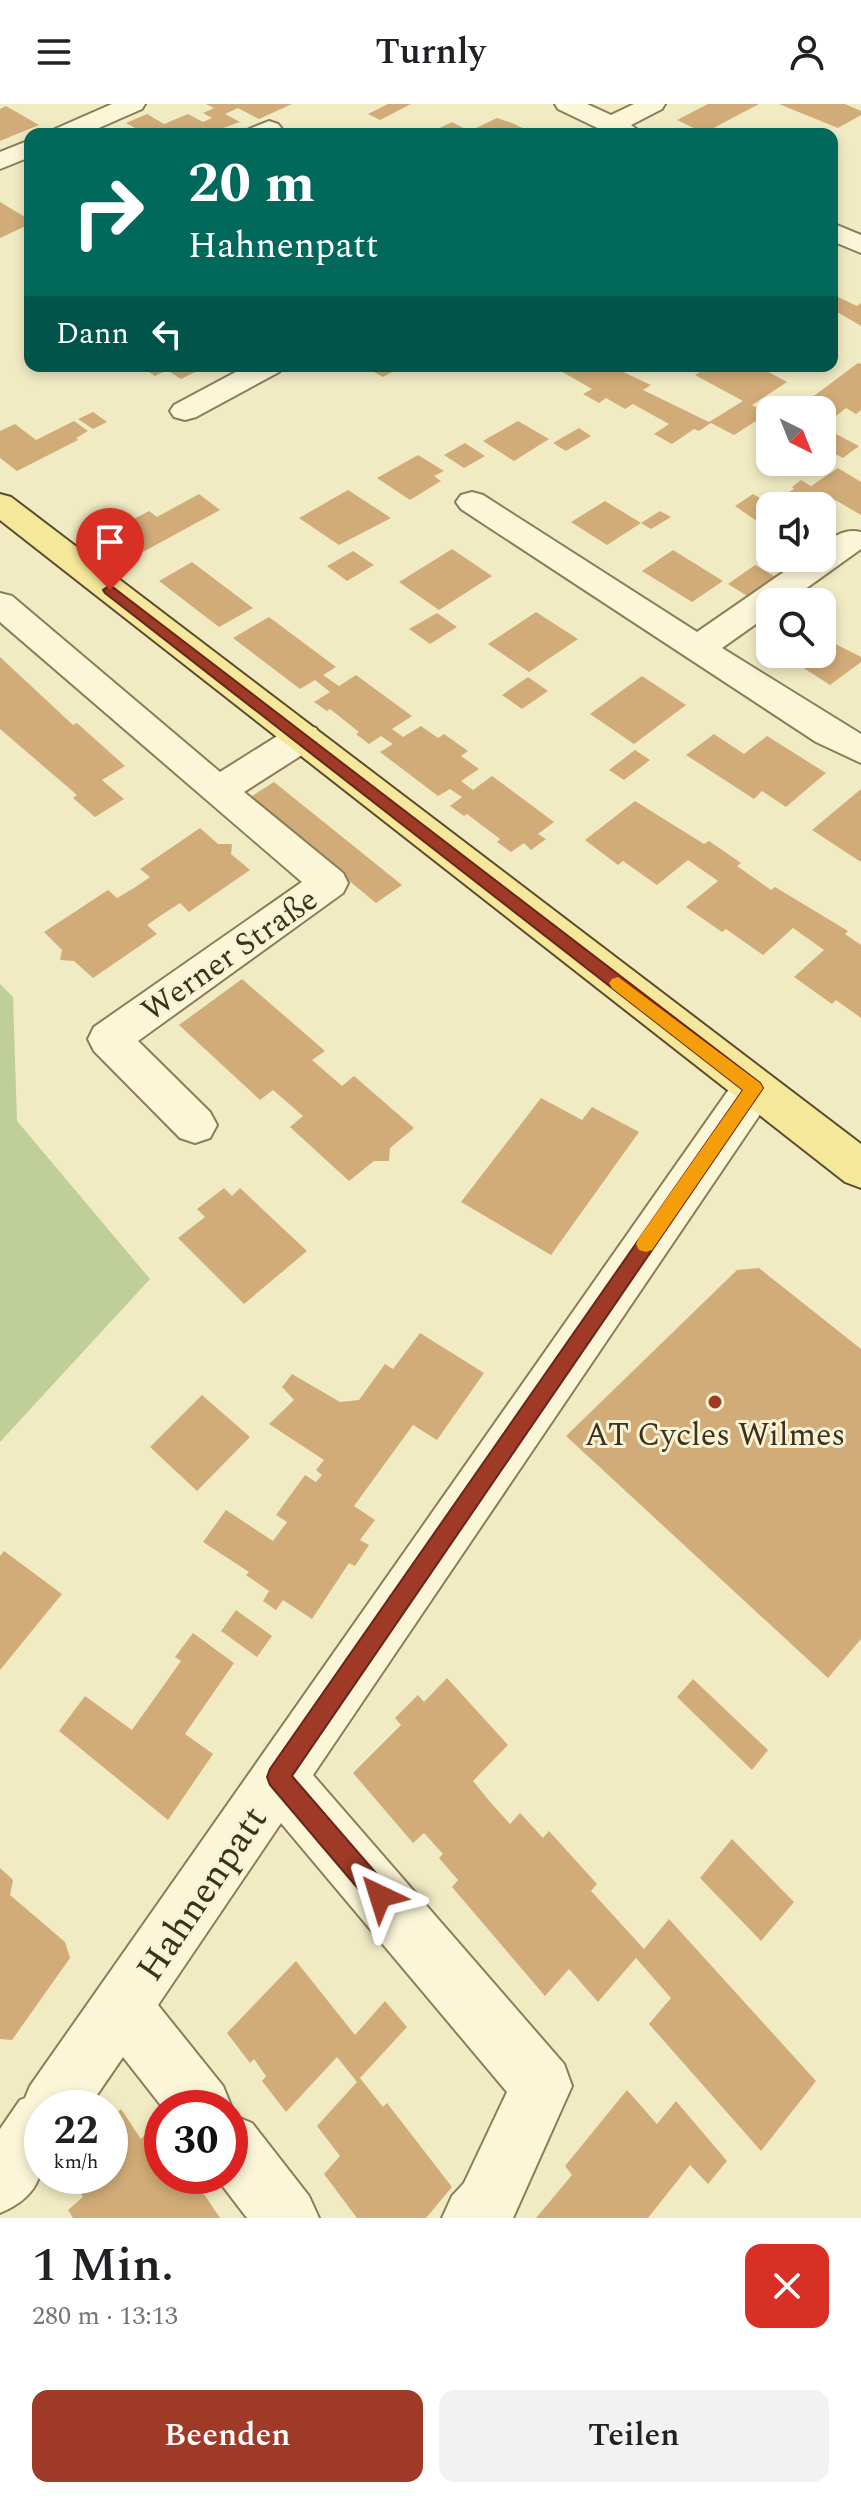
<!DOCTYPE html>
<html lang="de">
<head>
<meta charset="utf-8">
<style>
	body { margin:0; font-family:Spectral,serif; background:#f2f2f2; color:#202124; height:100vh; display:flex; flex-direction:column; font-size:30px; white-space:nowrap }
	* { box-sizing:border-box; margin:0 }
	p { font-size:26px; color:#757577 }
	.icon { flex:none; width:44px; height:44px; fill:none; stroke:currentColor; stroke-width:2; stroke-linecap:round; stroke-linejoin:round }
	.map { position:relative; height:2114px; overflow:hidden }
	.side { display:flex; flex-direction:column; background:#fff; flex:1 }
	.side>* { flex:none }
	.banner { position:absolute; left:24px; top:24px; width:814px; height:244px; border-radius:16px; box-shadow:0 4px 12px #0003; background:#00695c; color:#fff; overflow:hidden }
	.needle { width:52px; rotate:137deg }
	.fabs { position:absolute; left:756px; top:292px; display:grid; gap:16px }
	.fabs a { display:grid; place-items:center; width:80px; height:80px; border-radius:16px; background:#fff; box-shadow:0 4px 12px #0003; font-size:40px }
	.speed { position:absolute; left:24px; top:1986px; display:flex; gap:16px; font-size:40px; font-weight:700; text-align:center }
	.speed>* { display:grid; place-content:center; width:104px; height:104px; border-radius:50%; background:#fff; box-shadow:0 4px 12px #0003; line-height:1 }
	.speed small { font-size:20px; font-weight:400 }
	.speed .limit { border:12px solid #d22; background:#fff; color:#111 }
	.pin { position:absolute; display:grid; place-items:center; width:68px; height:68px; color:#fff; margin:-82px -34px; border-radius:50% 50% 50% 0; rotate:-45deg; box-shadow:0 0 8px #0007 }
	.pin .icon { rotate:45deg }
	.me { position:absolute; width:88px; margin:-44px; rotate:319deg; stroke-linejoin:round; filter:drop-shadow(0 0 6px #0008) }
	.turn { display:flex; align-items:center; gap:28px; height:168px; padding:0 32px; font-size:36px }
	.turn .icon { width:104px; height:104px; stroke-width:2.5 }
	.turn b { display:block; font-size:56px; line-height:68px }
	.then { display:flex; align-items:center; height:76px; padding:0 32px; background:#0003; gap:16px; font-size:30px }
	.round { display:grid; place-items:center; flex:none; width:84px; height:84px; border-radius:16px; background:#f2f2f2 }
	.head { display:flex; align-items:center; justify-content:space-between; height:136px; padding:0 32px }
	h1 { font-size:48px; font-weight:600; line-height:60px }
	.primary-button { display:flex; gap:16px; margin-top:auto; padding:16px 32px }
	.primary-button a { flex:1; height:92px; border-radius:16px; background:#9f3a26; color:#fff; font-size:32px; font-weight:600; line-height:92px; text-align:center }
	.primary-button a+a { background:#f2f2f2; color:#202124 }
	header { display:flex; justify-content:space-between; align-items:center; height:104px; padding:0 32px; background:#fff; font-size:36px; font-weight:600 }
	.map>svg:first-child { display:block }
	.green { fill:#bfcf97 }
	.building { fill:#d1ac78 }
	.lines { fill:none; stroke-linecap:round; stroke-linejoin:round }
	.minor-casing { stroke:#8c7d59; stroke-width:4 }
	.major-casing { stroke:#5a4a2e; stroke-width:4 }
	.minor { fill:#fbf6d8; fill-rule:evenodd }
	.major { fill:#f5e89b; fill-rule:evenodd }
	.route { fill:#9f3a26; stroke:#672619; stroke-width:2 }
	.slow { fill:#f59e0b }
	.poi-dot { fill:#9f3a26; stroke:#f7f3d4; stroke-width:3 }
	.labels { text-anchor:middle; stroke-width:6; stroke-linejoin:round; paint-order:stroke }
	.street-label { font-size:32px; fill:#3c311e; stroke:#f7f3d4 }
	.poi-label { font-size:32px; fill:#3c311e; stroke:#f7f3d4 }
	.near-street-label { font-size:38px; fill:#3c311e; stroke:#f7f3d4 }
</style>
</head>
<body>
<header><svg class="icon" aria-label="menu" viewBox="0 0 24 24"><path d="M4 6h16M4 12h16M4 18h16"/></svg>Turnly<svg class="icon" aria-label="person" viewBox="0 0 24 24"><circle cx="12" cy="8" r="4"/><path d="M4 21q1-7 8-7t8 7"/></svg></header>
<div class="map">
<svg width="861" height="2114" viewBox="0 0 861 2114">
	<rect width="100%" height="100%" fill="#f1ebc4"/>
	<path class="green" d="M 0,880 L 13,893 L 17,1017 L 150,1175 L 0,1338 Z"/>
	<path class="building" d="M 206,0 L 292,0 L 259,15 L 238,4 L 225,10 L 240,18 L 207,30 L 146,30 L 126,19 L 147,10 L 164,20 L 188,10 L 203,18 L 212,14 L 203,9 L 214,4 Z
		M 388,0 L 411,0 L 380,16 L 368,10 Z
		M 708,0 L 759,0 L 704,29 L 677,16 Z
		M 779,0 L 845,0 L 861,7 L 861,11 L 838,24 Z
		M 6,2 L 39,21 L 0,37 L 0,5 Z
		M 497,14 L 512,19 L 535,30 L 476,30 L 470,27 Z
		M 452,18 L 467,26 L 458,30 L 427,30 Z
		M 0,98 L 30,116 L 30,120 L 0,134 Z
		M 838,193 L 857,202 L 861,199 L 861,222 L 832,205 L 832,197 Z
		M 858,259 L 861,260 L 861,306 L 856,310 L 846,304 L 836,312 L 807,297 Z
		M 140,262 L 207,262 L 181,275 L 167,266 L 155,272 Z
		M 364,262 L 403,262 L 383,273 Z
		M 552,262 L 610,262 L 651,281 L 643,286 L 709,318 L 743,297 L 695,271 L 710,262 L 768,262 L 763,265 L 787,278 L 752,301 L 767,310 L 734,331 L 711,319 L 699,327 L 694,325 L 672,340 L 654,330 L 669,320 L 633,300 L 625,305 L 606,294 L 599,299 L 583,290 L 592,285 Z
		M 93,308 L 107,318 L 93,325 L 78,315 Z
		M 74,317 L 88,327 L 76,334 L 78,336 L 17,367 L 0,354 L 0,327 L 15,320 L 36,336 Z
		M 518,317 L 549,335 L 514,357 L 483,337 Z
		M 579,324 L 591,332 L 566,347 L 553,339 Z
		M 836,330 L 859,342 L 843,354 L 822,343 L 822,339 Z
		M 465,339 L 485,352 L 464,364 L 444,351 Z
		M 418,351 L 444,367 L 434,372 L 441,377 L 410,396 L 377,374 Z
		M 838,364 L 861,378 L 861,411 L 825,390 L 811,402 L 786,402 L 794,396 L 784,391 L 794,385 L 792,383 L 801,376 L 811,382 Z
		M 348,386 L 391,414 L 339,441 L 299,414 Z
		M 199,390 L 220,406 L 130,455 L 101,432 L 116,424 L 108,418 L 123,411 L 130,417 L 149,407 L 157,413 Z
		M 753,390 L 770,400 L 770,426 L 735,402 Z
		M 605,397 L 641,419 L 607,441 L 571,418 Z
		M 660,407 L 671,413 L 651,425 L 641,419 Z
		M 452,445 L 492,472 L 439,506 L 399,478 Z
		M 673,446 L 723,477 L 692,498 L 642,467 Z
		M 353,447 L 374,461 L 347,477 L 327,462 Z
		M 192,458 L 253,504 L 219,523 L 159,477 Z
		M 755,461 L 779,475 L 752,495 L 728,480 Z
		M 536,508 L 578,535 L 529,568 L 488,540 Z
		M 437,509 L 457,523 L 430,540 L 409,525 Z
		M 269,513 L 336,563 L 323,571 L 339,582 L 356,571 L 412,612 L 392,625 L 403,633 L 421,622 L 438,634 L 444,630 L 468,647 L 461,652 L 479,665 L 461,677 L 473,686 L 492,672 L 554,718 L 538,730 L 546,735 L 531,746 L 524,739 L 511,748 L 497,738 L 500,735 L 467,710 L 464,712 L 450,702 L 462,693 L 450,685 L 438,692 L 380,648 L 393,640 L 381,632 L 369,640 L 356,630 L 359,628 L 330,605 L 327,607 L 314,598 L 330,588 L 315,576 L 300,585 L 233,534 Z
		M 822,533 L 861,553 L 861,558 L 830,581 L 782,550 L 822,550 Z
		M 0,553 L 73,621 L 77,619 L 125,662 L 102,676 L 124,695 L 95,713 L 73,694 L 77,691 L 0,625 Z
		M 642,572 L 686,601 L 634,640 L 590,610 Z
		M 528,573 L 548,587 L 522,605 L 502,591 Z
		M 714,630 L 744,650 L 767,632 L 826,669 L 786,703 L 762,687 L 754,695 L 686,651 Z
		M 635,646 L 650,656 L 624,676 L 609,666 Z
		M 274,678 L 402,781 L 376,799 L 249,694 Z
		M 861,685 L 861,758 L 812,726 Z
		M 635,697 L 704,740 L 709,737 L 741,759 L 737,762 L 771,786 L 775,783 L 848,827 L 845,830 L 861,841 L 861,914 L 836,896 L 832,900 L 794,873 L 824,846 L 793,824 L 763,851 L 726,825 L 722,828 L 686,803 L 718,777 L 688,756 L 657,781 L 623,757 L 618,761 L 585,736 Z
		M 200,724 L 218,740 L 232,740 L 231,750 L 250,766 L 189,808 L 180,799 L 163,810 L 147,821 L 157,830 L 93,874 L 74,857 L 60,856 L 62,846 L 44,828 L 108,786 L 117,794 L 134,784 L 150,773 L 140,765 Z
		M 242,875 L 325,947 L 312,956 L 342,982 L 354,972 L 414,1024 L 390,1044 L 389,1057 L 374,1057 L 349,1077 L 290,1023 L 303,1012 L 273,986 L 260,996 L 179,921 Z
		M 541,994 L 582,1016 L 592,1003 L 639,1028 L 551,1151 L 461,1098 Z
		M 224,1084 L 232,1092 L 240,1084 L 307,1147 L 244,1200 L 178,1134 L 205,1113 L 197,1105 Z
		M 759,1164 L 861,1245 L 861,1535 L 828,1574 L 566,1332 L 737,1166 Z
		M 420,1229 L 484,1269 L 437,1336 L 413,1321 L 354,1402 L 375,1416 L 360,1436 L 369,1441 L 355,1462 L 349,1459 L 312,1515 L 283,1496 L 276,1506 L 263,1497 L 269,1487 L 246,1471 L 249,1468 L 203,1438 L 226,1406 L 273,1437 L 287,1418 L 276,1411 L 305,1371 L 316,1378 L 322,1371 L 316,1366 L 324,1356 L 269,1320 L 294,1296 L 282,1283 L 292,1270 L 340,1298 L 359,1296 L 385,1260 L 393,1265 Z
		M 202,1291 L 250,1333 L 197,1387 L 150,1343 Z
		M 4,1447 L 62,1490 L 0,1566 L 0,1452 Z
		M 236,1506 L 272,1532 L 257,1553 L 221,1527 Z
		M 193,1529 L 234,1559 L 185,1630 L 213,1650 L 168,1716 L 59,1627 L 85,1592 L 132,1626 L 181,1557 L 175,1553 Z
		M 447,1574 L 508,1641 L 473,1677 L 491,1699 L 510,1720 L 520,1709 L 543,1734 L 549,1727 L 597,1780 L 591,1787 L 644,1845 L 669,1815 L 816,1977 L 761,2047 L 649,1920 L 671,1894 L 636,1854 L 598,1898 L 569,1865 L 545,1892 L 452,1783 L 458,1776 L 439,1754 L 443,1750 L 424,1729 L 413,1739 L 353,1669 L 401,1621 L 395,1614 L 418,1591 L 424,1598 Z
		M 693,1575 L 768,1646 L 752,1666 L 677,1593 Z
		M 732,1735 L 794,1798 L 761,1837 L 700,1774 Z
		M 0,1764 L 13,1776 L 10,1791 L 65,1838 L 70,1854 L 12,1936 L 0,1935 Z
		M 296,1857 L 355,1931 L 385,1897 L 407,1923 L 360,1974 L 383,2003 L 387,1999 L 452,2083 L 426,2114 L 357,2114 L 324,2070 L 340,2052 L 317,2022 L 357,1978 L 337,1953 L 286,2008 L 262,1977 L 266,1972 L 254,1955 L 250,1959 L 227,1929 Z
		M 627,1986 L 657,2020 L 676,1997 L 727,2057 L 708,2080 L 690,2061 L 648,2114 L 536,2114 L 572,2071 L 565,2062 Z
		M 121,2005 L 141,2035 L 156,2019 L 162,2028 L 162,2072 L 192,2072 L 220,2114 L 73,2114 L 68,2106 L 83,2093 L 70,2072 L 110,2072 L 110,2015 Z"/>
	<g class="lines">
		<defs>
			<path id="minor" d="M 112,0 L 145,0 L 142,5 L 85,30 L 51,30 L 55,25 Z
				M 555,0 L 587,0 L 611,11 L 634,0 L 665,0 L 662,5 L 631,21 L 643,30 L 610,30 L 558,5 Z
				M 269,17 L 278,20 L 282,25 L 278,30 L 245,30 L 249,25 Z
				M 30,36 L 30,53 L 0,65 L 0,48 Z
				M 832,119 L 861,131 L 861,149 L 832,137 Z
				M 247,262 L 284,262 L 279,268 L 196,313 L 185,316 L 174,313 L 170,307 L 174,301 Z
				M 472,388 L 483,391 L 697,528 L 804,454 L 822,454 L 822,441 C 835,432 845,424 861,428 L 861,445 L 787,498 L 770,498 L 770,510 L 722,544 L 861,630 L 861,659 L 816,638 L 461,405 L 456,398 L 461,391 Z
				M 0,489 L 12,492 L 220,668 L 290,624 L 303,620 L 316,624 L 321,633 L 316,642 L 244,688 L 343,769 L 348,779 L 343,789 L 138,937 L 210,1008 L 217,1021 L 210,1034 L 195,1039 L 180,1034 L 94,947 L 88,935 L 94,923 L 302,778 L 0,518 Z
				M 754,966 L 769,971 L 775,984 L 769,997 L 313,1671 L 564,1960 L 572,1982 L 513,2114 L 442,2114 L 452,2092 L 464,2079 L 507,1988 L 281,1719 L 158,1901 L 223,1982 L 232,2004 L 230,2008 L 230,2004 L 163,2004 L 123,1953 L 88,2004 L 42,2004 C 42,2053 53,2087 0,2109 L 0,2025 L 20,1996 L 25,1994 L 30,1982 L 739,971 Z
				M 230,2010 L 252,2019 L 309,2092 L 319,2114 L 247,2114 L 215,2072 L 230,2072 Z"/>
			<path id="major" d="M 0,390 L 11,393 L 861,1040 L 861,1084 L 845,1078 L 0,416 Z"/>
		</defs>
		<use href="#minor" class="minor-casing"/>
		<use href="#major" class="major-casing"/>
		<use href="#minor" class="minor"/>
		<use href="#major" class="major"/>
	</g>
	<path class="route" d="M 110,481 L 760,979 L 763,984 L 292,1672 L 388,1783 L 391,1792 L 388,1800 L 380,1803 L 371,1800 L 270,1681 L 267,1673 L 270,1665 L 743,986 L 105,489 L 103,486 Z"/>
	<path class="slow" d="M 618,873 L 760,979 L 763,984 L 652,1146 L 646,1148 L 639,1146 L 636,1140 L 639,1134 L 743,986 L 612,884 L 609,879 L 612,875 Z"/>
	<circle class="poi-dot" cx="715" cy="1298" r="8"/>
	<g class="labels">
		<g class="street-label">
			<text transform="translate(229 850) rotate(-35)" y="11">Werner Straße</text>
		</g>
		<g class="poi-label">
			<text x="715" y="1341">AT Cycles Wilmes</text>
		</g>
		<g class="near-street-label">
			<text transform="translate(201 1789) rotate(-56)" y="13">Hahnenpatt</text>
		</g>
	</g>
</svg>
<div class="fabs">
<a><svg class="needle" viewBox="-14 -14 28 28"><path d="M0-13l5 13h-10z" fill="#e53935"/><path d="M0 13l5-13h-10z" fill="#757577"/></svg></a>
<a><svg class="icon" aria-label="sound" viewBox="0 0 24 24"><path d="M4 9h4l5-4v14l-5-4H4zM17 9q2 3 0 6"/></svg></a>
<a><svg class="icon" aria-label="search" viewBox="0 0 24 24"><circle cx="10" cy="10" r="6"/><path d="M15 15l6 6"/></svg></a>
</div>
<div class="speed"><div>22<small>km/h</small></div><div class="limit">30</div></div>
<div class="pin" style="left:110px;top:486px;background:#d93025"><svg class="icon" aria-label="arrive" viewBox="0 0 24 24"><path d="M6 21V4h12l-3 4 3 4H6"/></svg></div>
<svg class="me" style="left:380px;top:1792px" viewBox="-20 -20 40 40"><path d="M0-17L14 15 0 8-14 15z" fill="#9f3a26" stroke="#fff" stroke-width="4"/></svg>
<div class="banner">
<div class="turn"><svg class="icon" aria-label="right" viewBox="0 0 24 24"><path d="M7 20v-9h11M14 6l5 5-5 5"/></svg><div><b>20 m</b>Hahnenpatt</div></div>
<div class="then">Dann<svg class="icon" aria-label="left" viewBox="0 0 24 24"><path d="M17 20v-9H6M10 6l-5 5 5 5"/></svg></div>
</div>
</div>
<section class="side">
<div class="head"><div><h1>1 Min.</h1><p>280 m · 13:13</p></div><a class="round" style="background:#d93025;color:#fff"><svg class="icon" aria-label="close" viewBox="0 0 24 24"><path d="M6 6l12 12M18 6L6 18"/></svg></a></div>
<div class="primary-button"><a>Beenden</a><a>Teilen</a></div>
</section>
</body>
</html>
